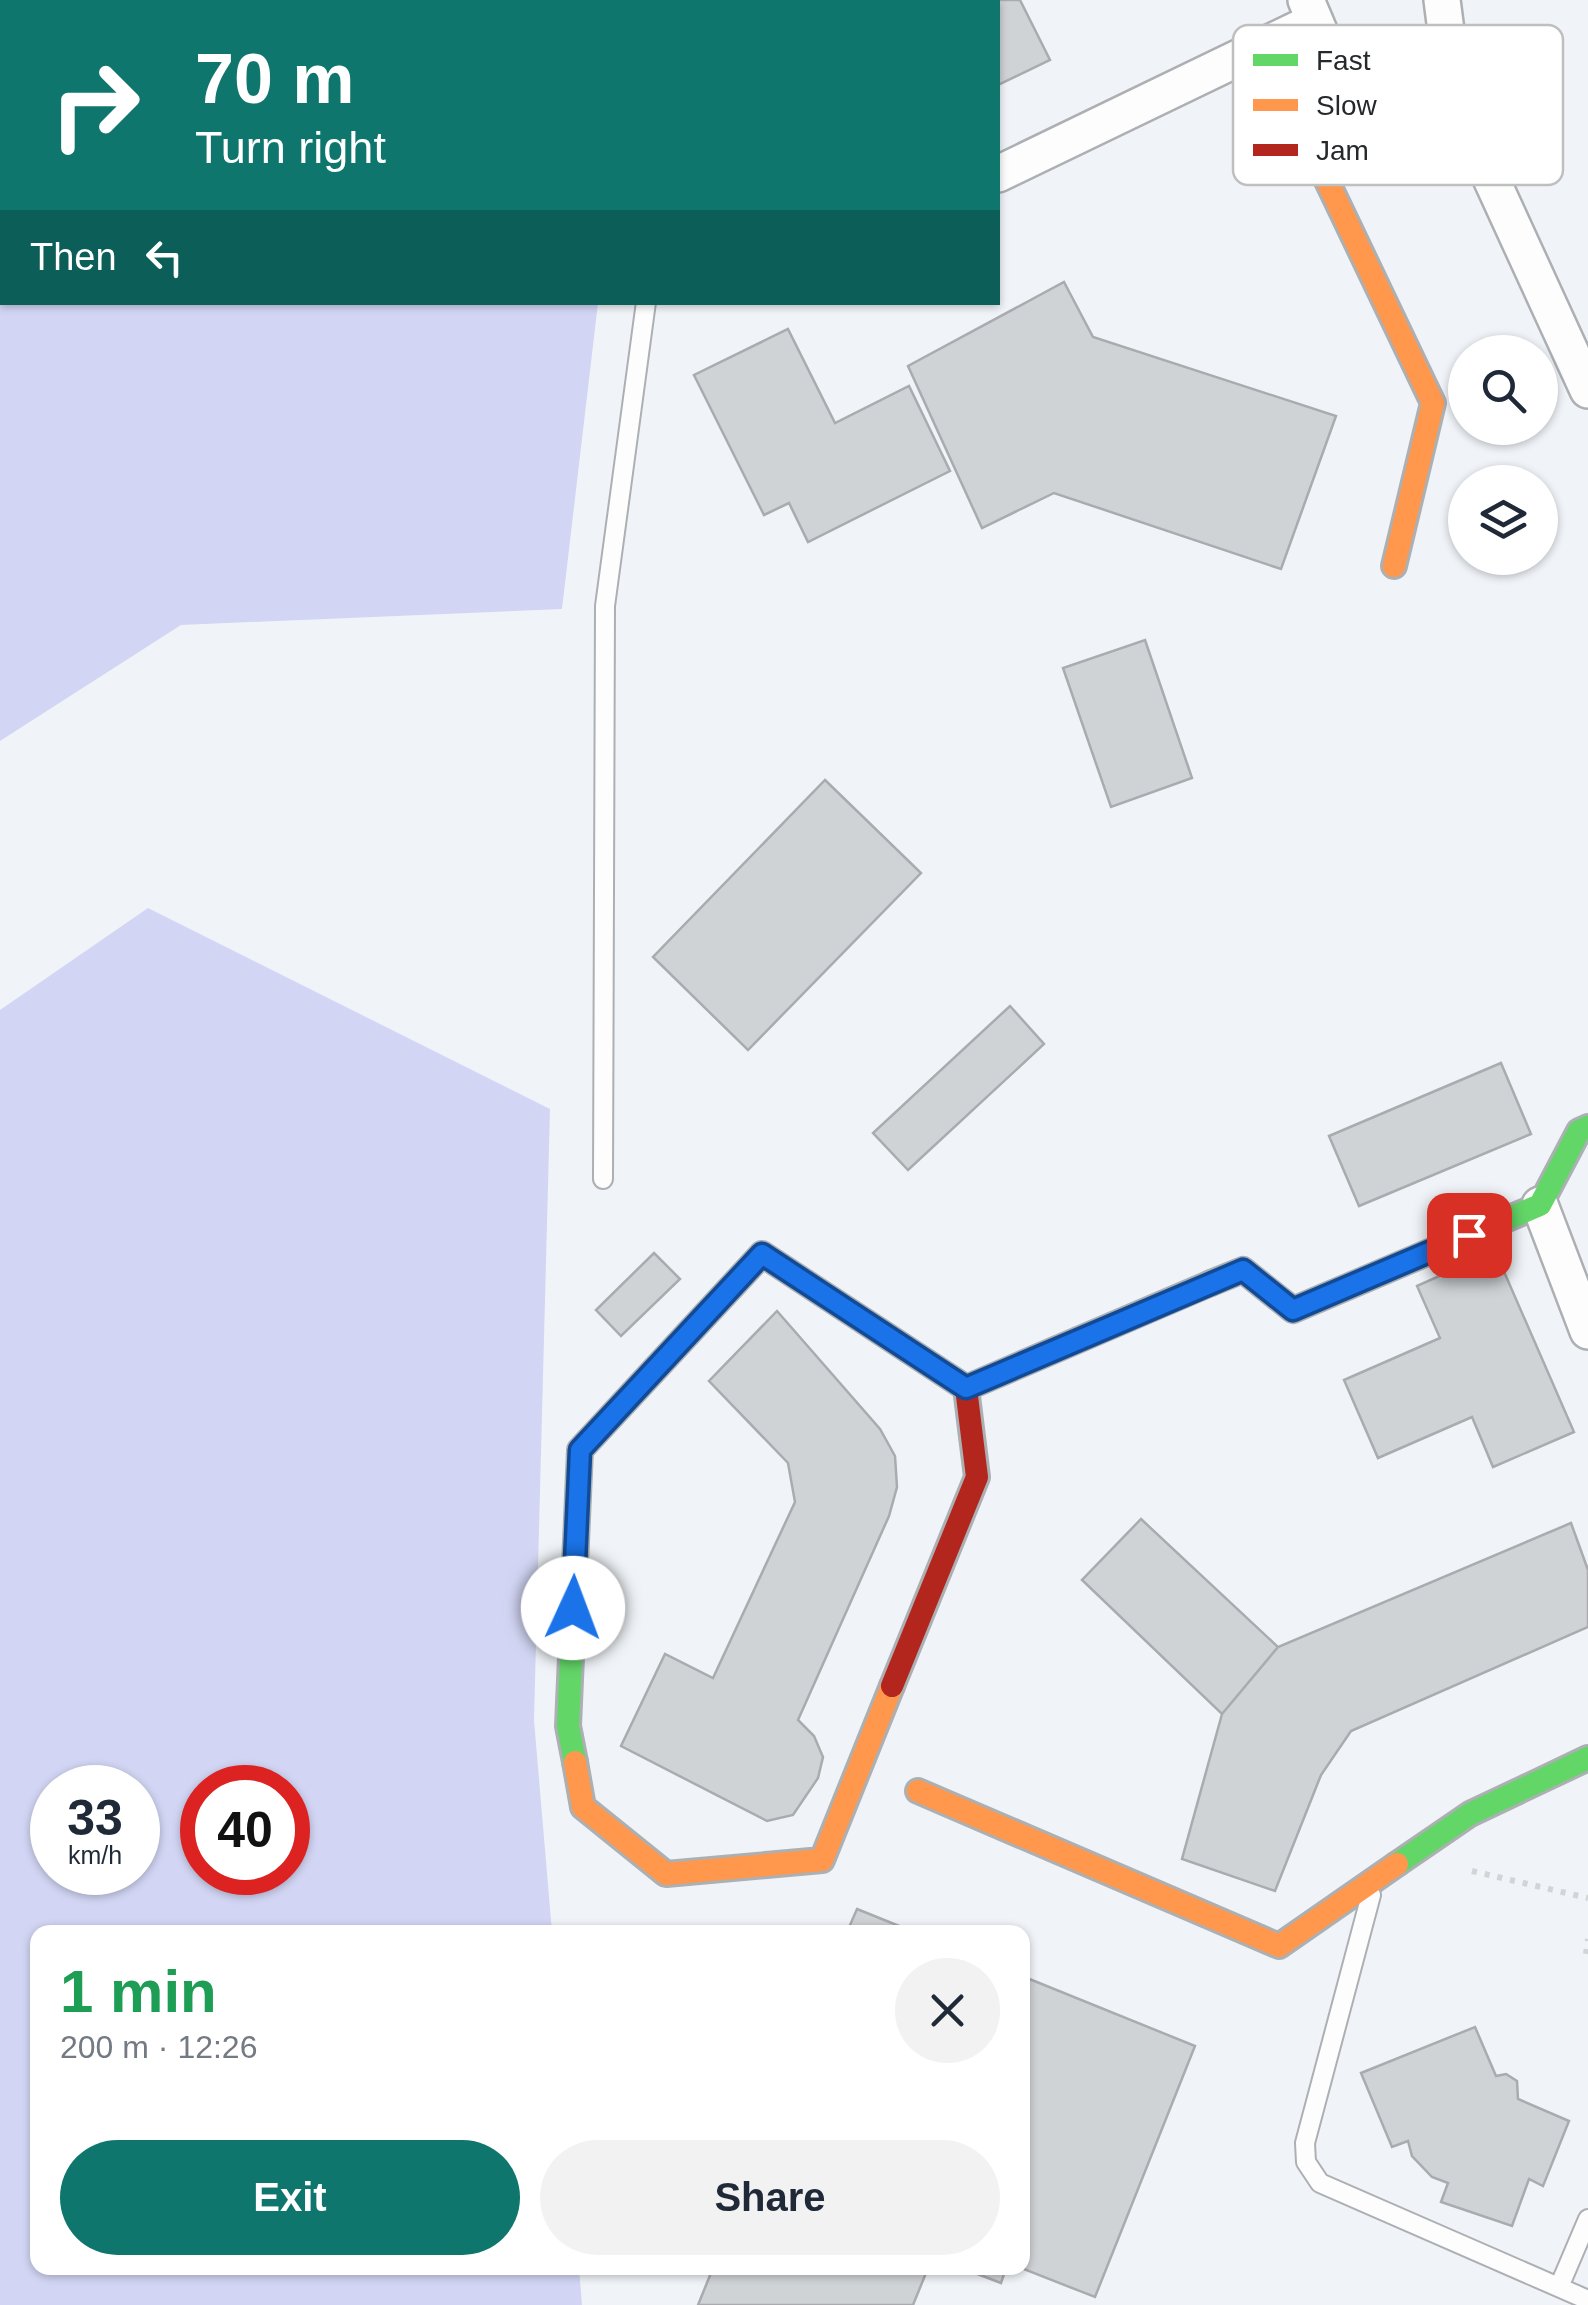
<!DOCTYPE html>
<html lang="en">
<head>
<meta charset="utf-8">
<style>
	body { margin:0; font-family:Helvetica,sans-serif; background:#f2f2f3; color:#1f2937; height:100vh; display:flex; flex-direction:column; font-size:38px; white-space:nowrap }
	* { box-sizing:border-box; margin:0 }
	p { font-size:32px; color:#747a83 }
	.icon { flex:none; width:55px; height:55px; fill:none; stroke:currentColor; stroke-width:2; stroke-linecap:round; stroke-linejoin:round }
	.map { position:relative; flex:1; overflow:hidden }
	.side { position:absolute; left:30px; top:1925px; width:1000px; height:350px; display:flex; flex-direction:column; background:#fff; border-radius:20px; box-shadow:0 2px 8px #0004 }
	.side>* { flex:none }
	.top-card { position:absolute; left:0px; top:0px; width:1000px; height:305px; box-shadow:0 2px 8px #0004; background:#0f766e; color:#fff; overflow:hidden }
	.tools { position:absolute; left:1448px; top:335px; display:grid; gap:20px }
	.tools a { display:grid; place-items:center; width:110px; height:110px; border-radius:50%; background:#fff; box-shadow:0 2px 8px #0004; font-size:50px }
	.speed { position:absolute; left:30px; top:1765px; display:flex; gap:20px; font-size:50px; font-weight:700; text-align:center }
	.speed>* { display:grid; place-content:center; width:130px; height:130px; border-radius:50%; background:#fff; box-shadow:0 2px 8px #0004; line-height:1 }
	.speed small { font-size:25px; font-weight:400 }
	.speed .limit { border:15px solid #d22; background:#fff; color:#111 }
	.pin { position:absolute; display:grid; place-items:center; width:85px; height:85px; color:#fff; margin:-42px; border-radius:20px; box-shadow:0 5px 15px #0006 }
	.me { position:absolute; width:110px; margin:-55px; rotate:2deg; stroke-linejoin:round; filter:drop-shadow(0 0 8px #0008) }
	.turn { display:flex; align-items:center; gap:35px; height:210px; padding:0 30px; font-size:45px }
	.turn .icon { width:130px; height:130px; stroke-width:2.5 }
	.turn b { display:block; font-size:70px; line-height:85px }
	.then { display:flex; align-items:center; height:95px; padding:0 30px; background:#0003; gap:20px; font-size:38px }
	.round { display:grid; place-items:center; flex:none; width:105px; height:105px; border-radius:52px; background:#f2f2f3 }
	.overview { display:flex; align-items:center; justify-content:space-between; height:170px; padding:0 30px }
	h1 { font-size:60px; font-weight:700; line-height:75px; color:#1e9e55 }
	.cta { display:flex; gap:20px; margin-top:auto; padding:20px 30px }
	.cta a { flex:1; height:115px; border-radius:60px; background:#0f766e; color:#fff; font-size:40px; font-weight:700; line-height:115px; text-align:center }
	.cta a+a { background:#f2f2f3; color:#1f2937 }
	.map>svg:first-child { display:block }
	.green { fill:#d2d6f4; fill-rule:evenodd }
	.building { fill:#d0d3d6; stroke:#a9abaf; stroke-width:2.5 }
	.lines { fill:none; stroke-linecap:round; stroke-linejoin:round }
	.lane-casing { stroke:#acb0b3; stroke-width:22 }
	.street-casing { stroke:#acb0b3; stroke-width:40 }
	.fast-casing { stroke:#acb0b3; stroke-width:28 }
	.slow-casing { stroke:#acb0b3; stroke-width:28 }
	.jam-casing { stroke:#acb0b3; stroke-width:28 }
	.path { stroke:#d2d4d5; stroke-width:6; stroke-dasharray:5 8; stroke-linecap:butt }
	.lane { stroke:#fdfdfe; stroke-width:18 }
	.street { stroke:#fdfdfe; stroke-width:35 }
	.fast { stroke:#63d668; stroke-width:22 }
	.slow { stroke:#ff974d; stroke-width:22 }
	.jam { stroke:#b3261e; stroke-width:22 }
	.route-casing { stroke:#114b97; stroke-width:25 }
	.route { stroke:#1a73e8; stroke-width:18 }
	.key { fill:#fff; stroke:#bebfbf; stroke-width:2.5 }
	.key-label { font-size:28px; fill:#26292b }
</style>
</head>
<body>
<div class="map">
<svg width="1588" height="2305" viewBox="0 0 1588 2305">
	<rect width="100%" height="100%" fill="#f0f4f8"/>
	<path class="green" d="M 0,0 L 634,0 L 2,2 L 2,302 L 598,303 L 562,609 L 181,625 L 0,741 Z
		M 148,908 L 550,1109 L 534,1720 L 552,1932 L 38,1932 L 38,2268 L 579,2268 L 582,2305 L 0,2305 L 0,1010 ZM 52,1788 L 138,1788 L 138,1872 L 52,1872 ZM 202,1788 L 288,1788 L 288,1872 L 202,1872 Z"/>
	<path class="building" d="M 994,0 L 1020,0 L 1050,60 L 998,85 L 998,2 L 989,2 Z
		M 1064,282 L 1093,337 L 1336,416 L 1281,569 L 1054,493 L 982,528 L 908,366 Z
		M 788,329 L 835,423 L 909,386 L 950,471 L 808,542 L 789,503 L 764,515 L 694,375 Z
		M 1145,640 L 1192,778 L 1111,807 L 1063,668 Z
		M 825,780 L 921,873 L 748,1050 L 653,957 Z
		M 1010,1006 L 1044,1044 L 908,1170 L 873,1133 Z
		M 1501,1063 L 1531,1134 L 1359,1206 L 1329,1136 Z
		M 1495,1251 L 1574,1432 L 1493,1467 L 1472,1417 L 1378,1458 L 1344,1380 L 1440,1338 L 1417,1286 Z
		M 654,1253 L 680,1279 L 621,1336 L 596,1310 Z
		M 777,1311 L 880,1429 L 895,1456 L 897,1487 L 889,1516 L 798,1720 L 814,1736 L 823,1757 L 818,1778 L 793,1815 L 767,1821 L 621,1746 L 665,1654 L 713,1678 L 795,1502 L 788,1463 L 709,1381 Z
		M 1141,1519 L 1278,1647 L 1222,1714 L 1082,1580 Z
		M 1571,1523 L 1588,1570 L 1588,1627 L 1351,1731 L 1321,1775 L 1275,1891 L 1182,1859 L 1222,1714 L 1278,1647 Z
		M 857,1909 L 914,1932 L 847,1932 Z
		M 1022,1976 L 1195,2046 L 1095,2297 L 1021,2268 Z
		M 1475,2027 L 1496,2076 L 1506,2074 L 1517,2081 L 1518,2099 L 1569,2121 L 1543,2186 L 1529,2179 L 1512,2226 L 1441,2202 L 1448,2183 L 1432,2177 L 1412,2156 L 1408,2141 L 1392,2147 L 1361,2073 Z
		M 713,2268 L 928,2268 L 913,2305 L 698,2305 Z
		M 962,2268 L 1006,2268 L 1001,2283 Z"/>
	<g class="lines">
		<defs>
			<path id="lane" d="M 687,2 L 687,0
				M 603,1179 L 605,606 L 646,302
				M 1371,1895 L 1305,2143 L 1306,2162 L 1320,2183 L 1588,2300
				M 1559,2287 L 1588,2219"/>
			<path id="street" d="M 1306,0 L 1364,137
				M 1442,0 L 1455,100 L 1588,390
				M 998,174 L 1315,21
				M 1540,1205 L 1588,1331"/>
			<path id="fast" d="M 1211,1283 L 1243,1270 L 1293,1310 L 1540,1205 L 1579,1131 L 1588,1127
				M 575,1762 L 568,1726 L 580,1450 L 762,1254 L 966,1388
				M 1397,1864 L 1470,1814 L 1588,1758"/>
			<path id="slow" d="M 1394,566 L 1433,403 L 1317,160 L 1455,100
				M 575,1762 L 583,1807 L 666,1874 L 822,1860 L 892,1686
				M 918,1791 L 1279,1946 L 1397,1864"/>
			<path id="jam" d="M 892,1686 L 977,1477 L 966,1388 L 1211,1283"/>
		</defs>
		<use href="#lane" class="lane-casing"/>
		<use href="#street" class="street-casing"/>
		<use href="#fast" class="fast-casing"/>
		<use href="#slow" class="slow-casing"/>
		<use href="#jam" class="jam-casing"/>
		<path class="path" d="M 1472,1871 L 1588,1898
			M 1586,1954 L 1588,1939"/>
		<use href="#lane" class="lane"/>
		<use href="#street" class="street"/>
		<use href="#fast" class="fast"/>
		<use href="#slow" class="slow"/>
		<use href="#jam" class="jam"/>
	</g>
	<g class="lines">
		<defs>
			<path id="route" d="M 573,1608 L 580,1450 L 762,1254 L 966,1388 L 1243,1270 L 1293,1310 L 1469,1235"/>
		</defs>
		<use href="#route" class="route-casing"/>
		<use href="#route" class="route"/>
	</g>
	<rect x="1233" y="25" width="330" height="160" rx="15" class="key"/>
	<rect x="1253" y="54" width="45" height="12" fill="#63d668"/>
	<rect x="1253" y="99" width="45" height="12" fill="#ff974d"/>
	<rect x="1253" y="144" width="45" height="12" fill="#b3261e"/>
	<g class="key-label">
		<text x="1316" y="70">Fast</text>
		<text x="1316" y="115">Slow</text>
		<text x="1316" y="160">Jam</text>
	</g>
</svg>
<div class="tools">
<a><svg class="icon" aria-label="search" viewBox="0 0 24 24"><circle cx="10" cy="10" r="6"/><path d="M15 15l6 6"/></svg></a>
<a><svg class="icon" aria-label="layers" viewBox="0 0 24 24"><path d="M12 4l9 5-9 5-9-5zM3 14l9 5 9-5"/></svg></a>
</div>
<div class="speed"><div>33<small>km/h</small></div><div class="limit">40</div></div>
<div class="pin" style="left:1469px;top:1235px;background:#d93025"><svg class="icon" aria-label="arrive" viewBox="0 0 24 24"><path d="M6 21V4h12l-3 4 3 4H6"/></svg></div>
<svg class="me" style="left:573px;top:1608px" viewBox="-20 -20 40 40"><circle r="19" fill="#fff"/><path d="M0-13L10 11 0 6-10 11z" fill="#1a73e8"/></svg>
<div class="top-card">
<div class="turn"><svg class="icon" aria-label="right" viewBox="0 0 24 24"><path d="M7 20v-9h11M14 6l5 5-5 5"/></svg><div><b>70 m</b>Turn right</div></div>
<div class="then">Then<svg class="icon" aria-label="left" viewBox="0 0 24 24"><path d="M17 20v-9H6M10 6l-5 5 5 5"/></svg></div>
</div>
<section class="side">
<div class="overview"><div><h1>1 min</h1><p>200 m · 12:26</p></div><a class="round"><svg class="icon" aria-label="close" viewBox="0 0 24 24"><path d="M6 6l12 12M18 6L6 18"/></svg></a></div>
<div class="cta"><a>Exit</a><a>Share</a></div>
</section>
</div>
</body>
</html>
